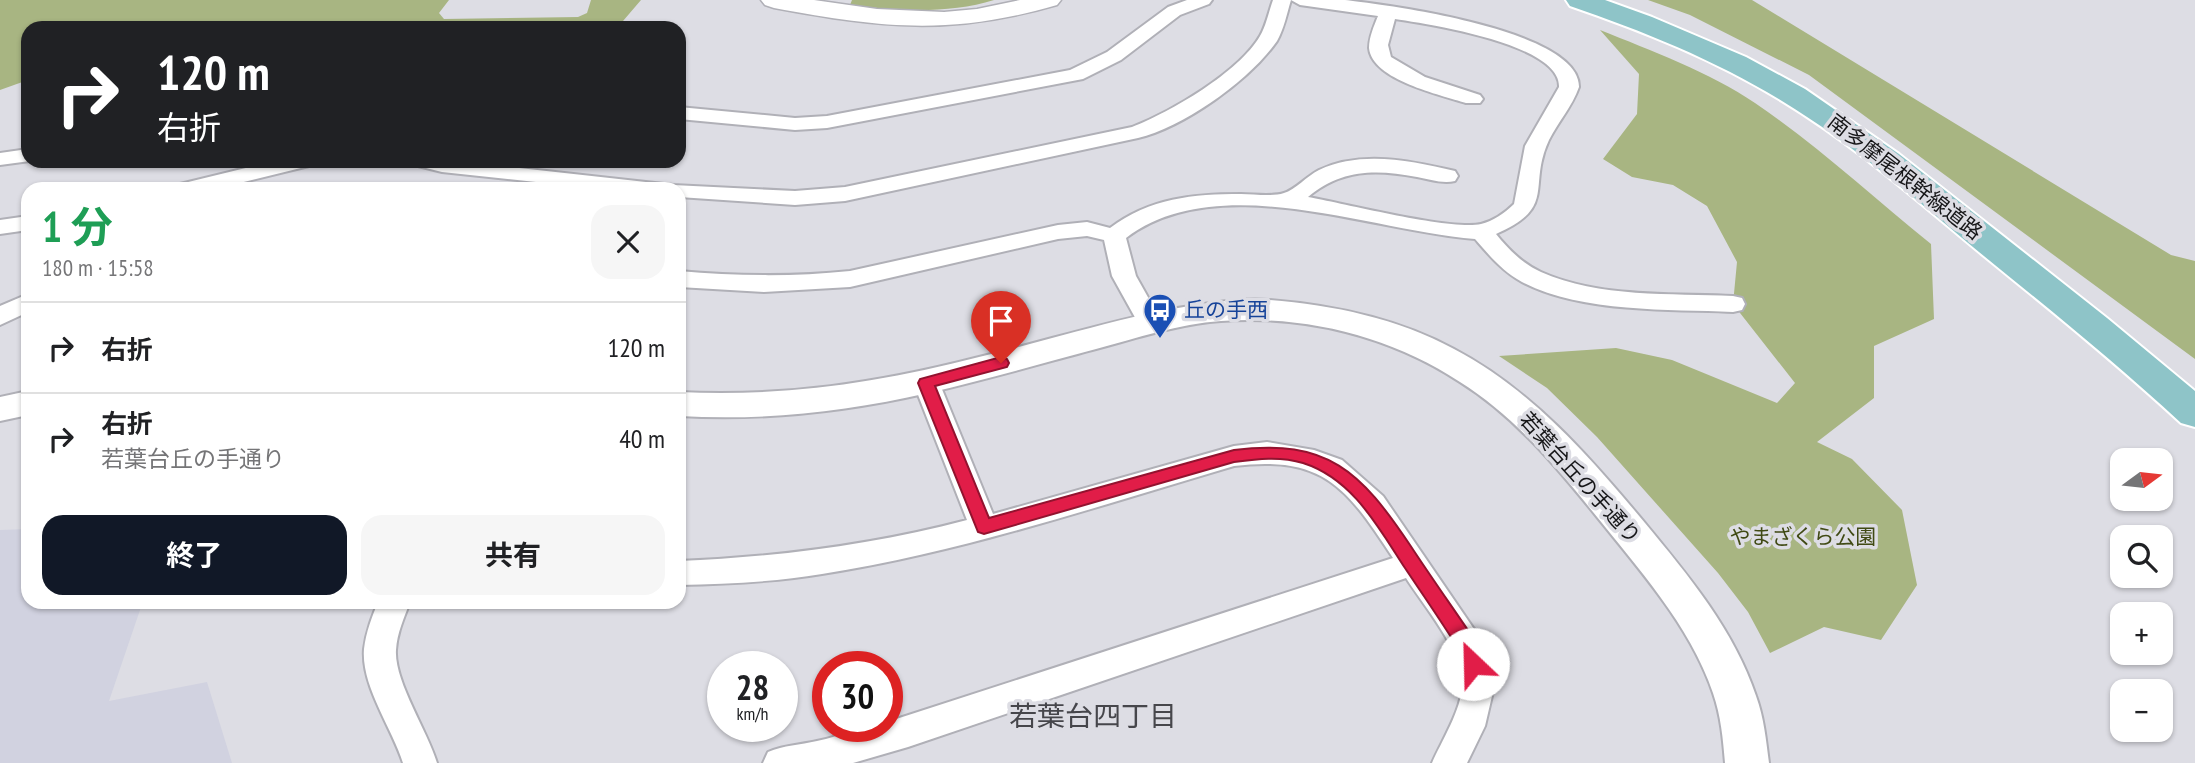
<!DOCTYPE html>
<html lang="ja">
<head>
<meta charset="utf-8">
<style>
	body { margin:0; font-family:"PT Sans Narrow","Noto Sans JP",sans-serif; background:#f6f6f6; color:#202124; height:100vh; display:flex; flex-direction:column; font-size:26px; white-space:nowrap }
	* { box-sizing:border-box; margin:0 }
	p { font-size:23px; color:#757577 }
	.icon { flex:none; width:38px; height:38px; fill:none; stroke:currentColor; stroke-width:2; stroke-linecap:round; stroke-linejoin:round }
	.map { position:relative; flex:1; overflow:hidden }
	.details { position:absolute; left:21px; top:182px; width:665px; height:427px; display:flex; flex-direction:column; background:#fff; border-radius:21px; box-shadow:0 2px 5px #0004 }
	.details>* { flex:none }
	.top-card { position:absolute; left:21px; top:21px; width:665px; height:147px; border-radius:21px; box-shadow:0 2px 5px #0004; background:#202124; color:#fff; overflow:hidden }
	.needle { width:46px; rotate:75deg }
	.fabs { position:absolute; left:2110px; top:448px; display:grid; gap:14px }
	.fabs a { display:grid; place-items:center; width:63px; height:63px; border-radius:14px; background:#fff; box-shadow:0 2px 5px #0004; font-size:35px }
	.speed { position:absolute; left:707px; top:651px; display:flex; gap:14px; font-size:35px; font-weight:700; text-align:center }
	.speed>* { display:grid; place-content:center; width:91px; height:91px; border-radius:50%; background:#fff; box-shadow:0 2px 5px #0004; line-height:1 }
	.speed small { font-size:18px; font-weight:400 }
	.speed .limit { border:10px solid #d22; background:#fff; color:#111 }
	.pin { position:absolute; display:grid; place-items:center; width:60px; height:60px; color:#fff; margin:-72px -30px; border-radius:50% 50% 50% 0; rotate:-45deg; box-shadow:0 0 7px #0007 }
	.pin .icon { rotate:45deg }
	.me { position:absolute; width:77px; margin:-38px; rotate:336deg; stroke-linejoin:round; filter:drop-shadow(0 0 5px #0008) }
	.turn { display:flex; align-items:center; gap:24px; height:147px; padding:0 21px; font-size:32px }
	.turn .icon { width:91px; height:91px; stroke-width:2.5 }
	.turn b { display:block; font-size:49px; line-height:60px }
	.round { display:grid; place-items:center; flex:none; width:74px; height:74px; border-radius:21px; background:#f6f6f6 }
	.head { display:flex; align-items:center; justify-content:space-between; height:119px; padding:0 21px }
	h1 { font-size:42px; font-weight:700; line-height:52px; color:#1e9e55 }
	.action { display:flex; gap:14px; margin-top:auto; padding:14px 21px }
	.action a { flex:1; height:80px; border-radius:21px; background:#111827; color:#fff; font-size:28px; font-weight:700; line-height:80px; text-align:center }
	.action a+a { background:#f6f6f6; color:#202124 }
	ul { padding:0; list-style:none }
	li { display:flex; align-items:center; gap:21px; height:91px; padding:0 21px; border-top:2px solid #e0e0e0 }
	li div { flex:1 }
	li b { display:block; font-size:26px }
	li em { font-style:normal }
	.map>svg:first-child { display:block }
	.built { fill:#d1d2e0 }
	.green { fill:#a8b582 }
	.lines { fill:none; stroke-linecap:round; stroke-linejoin:round }
	.minor-casing { stroke:#b0b0b7; stroke-width:4 }
	.tertiary-casing { stroke:#b0b0b7; stroke-width:4 }
	.secondary-casing { stroke:#b0b0b7; stroke-width:3 }
	.primary-casing { stroke:#fff; stroke-width:4 }
	.minor { fill:#fff; fill-rule:evenodd }
	.tertiary { fill:#fff; fill-rule:evenodd }
	.secondary { fill:#fff; fill-rule:evenodd }
	.primary { fill:#8ec4c8; fill-rule:evenodd }
	.route { fill:#e11d48; stroke:#92132f; stroke-width:2 }
	.labels { text-anchor:middle; stroke-width:7; stroke-linejoin:round; paint-order:stroke }
	.street-label { font-size:21px; fill:#161618; stroke:#dddde4 }
	.transit-label { font-size:21px; fill:#164399; stroke:#dddde4; text-anchor:start }
	.park-label { font-size:21px; fill:#404a14; stroke:#dddde4 }
	.near-neighbourhood-label { font-size:28px; fill:#46464b; stroke:#dddde4 }
</style>
</head>
<body>
<div class="map">
<svg width="2195" height="763" viewBox="0 0 2195 763">
	<rect width="100%" height="100%" fill="#dddde4"/>
	<path class="built" d="M 28,529 L 28,602 L 139,602 L 141,607 L 109,701 L 207,682 L 232,763 L 0,763 L 0,530 Z"/>
	<path class="green" d="M 0,0 L 449,0 L 439,13 L 444,19 L 578,17 L 587,13 L 591,0 L 641,0 L 617,28 L 28,28 L 28,80 L 0,90 Z
		M 852,0 L 994,0 C 950,14 895,11 850,5 Z
		M 1648,0 L 1752,0 L 2171,255 L 2195,261 L 2195,359 L 1809,75 L 1690,15 Z
		M 1600,30 C 1650,50 1711,73 1755,103 C 1817,145 1873,197 1931,244 L 1934,319 L 1874,346 L 1874,398 L 1817,442 L 1852,459 L 1902,510 L 1917,585 L 1881,640 L 1824,627 L 1770,653 L 1748,612 L 1718,573 L 1597,437 L 1547,388 L 1499,356 L 1616,348 L 1672,360 L 1777,403 L 1795,383 L 1733,304 L 1737,262 L 1707,206 L 1673,185 L 1632,177 L 1603,159 L 1637,114 L 1639,74 Z"/>
	<g class="lines">
		<defs>
			<path id="minor" d="M 1187,0 L 1212,0 L 1209,4 L 1180,15 L 1121,60 L 1083,79 L 827,128 L 795,130 L 679,119 L 679,107 L 795,118 L 827,116 L 1070,70 L 1107,52 L 1168,7 Z
				M 1273,0 L 1291,0 C 1287,13 1284,29 1277,41 C 1250,80 1184,127 1138,138 L 845,201 L 795,205 L 679,197 L 679,189 L 601,189 L 442,172 L 418,166 L 415,161 L 456,161 L 673,185 L 795,191 L 845,187 L 1132,127 C 1171,112 1239,72 1260,36 C 1266,26 1269,11 1273,0 Z
				M 1291,0 C 1309,0 1327,0 1345,0 C 1389,5 1580,30 1579,87 C 1572,107 1558,122 1549,140 C 1527,187 1558,207 1496,234 C 1509,250 1523,264 1541,272 C 1599,298 1671,293 1733,296 L 1742,298 L 1745,304 L 1742,310 L 1733,312 C 1668,309 1581,313 1522,282 C 1502,271 1489,255 1475,239 C 1371,231 1218,168 1126,238 L 1136,276 L 1163,324 L 1160,330 L 1151,332 L 1142,330 L 1112,276 L 1104,240 L 1087,236 L 1058,239 L 850,287 L 764,292 L 679,287 L 679,271 C 736,276 793,277 850,271 L 1058,225 L 1087,222 L 1110,228 C 1150,198 1193,194 1241,194 C 1254,194 1272,197 1284,193 C 1295,190 1307,176 1319,170 C 1362,150 1411,161 1455,171 L 1458,176 L 1455,181 C 1442,184 1429,179 1417,177 C 1376,169 1341,169 1308,197 C 1343,203 1452,231 1481,224 C 1493,221 1505,213 1514,204 L 1525,146 L 1559,87 C 1561,44 1428,24 1395,19 L 1388,45 L 1391,57 L 1425,77 L 1480,95 L 1483,99 L 1480,103 L 1466,103 C 1441,95 1372,80 1369,48 C 1369,37 1374,26 1378,16 L 1300,5 Z
				M 28,149 L 30,161 L 0,165 L 0,153 Z
				M 275,161 L 312,161 L 309,166 L 215,189 L 177,189 L 180,184 Z
				M 28,216 L 28,230 L 0,234 L 0,220 Z
				M 28,294 L 28,312 L 0,325 L 0,306 Z
				M 926,373 L 935,375 L 939,382 L 993,514 L 1234,446 L 1267,442 L 1314,450 L 1342,460 L 1383,496 L 1478,635 L 1495,683 L 1485,726 L 1467,763 L 1432,763 C 1441,742 1464,706 1462,682 C 1461,649 1424,606 1406,578 L 908,747 L 853,763 L 763,763 L 768,752 C 784,745 800,745 817,741 C 841,736 863,726 887,726 L 887,722 L 1393,558 C 1347,488 1324,455 1234,466 C 1098,506 963,552 822,574 C 775,582 727,584 679,585 L 679,561 C 777,557 872,545 967,520 L 913,382 L 917,375 Z
				M 378,602 L 410,602 C 404,618 397,633 396,650 C 394,681 427,730 437,763 L 403,763 C 392,728 361,686 364,649 C 366,632 372,617 378,602 Z"/>
			<path id="tertiary" d="M 1255,299 C 1323,303 1393,316 1454,349 C 1532,390 1589,456 1645,523 C 1688,575 1734,630 1756,696 C 1764,718 1766,740 1769,763 L 1725,763 C 1723,739 1721,716 1713,693 C 1690,625 1637,567 1593,512 C 1554,464 1513,415 1460,382 C 1390,336 1305,315 1221,321 C 1179,324 1137,338 1096,349 C 1040,364 984,380 928,393 C 845,412 764,421 679,416 L 679,392 C 784,397 878,383 979,357 C 1071,335 1161,303 1255,299 Z
				M 28,391 L 28,415 L 0,421 L 0,397 Z"/>
			<path id="secondary" d="M 761,0 L 814,0 L 877,9 L 944,12 L 977,9 L 1020,0 L 1061,0 L 1057,5 C 950,36 882,28 774,8 L 765,5 Z"/>
			<path id="primary" d="M 1566,0 L 1605,0 L 1652,17 L 1746,57 L 1805,89 L 1899,154 L 2107,318 L 2195,391 L 2195,427 L 2181,423 C 2116,363 2048,308 1979,252 C 1915,199 1853,144 1782,101 C 1715,60 1643,31 1570,6 Z"/>
		</defs>
		<use href="#minor" class="minor-casing"/>
		<use href="#tertiary" class="tertiary-casing"/>
		<use href="#secondary" class="secondary-casing"/>
		<use href="#primary" class="primary-casing"/>
		<use href="#minor" class="minor"/>
		<use href="#tertiary" class="tertiary"/>
		<use href="#secondary" class="secondary"/>
		<use href="#primary" class="primary"/>
	</g>
	<path class="route" d="M 1001,357 L 1007,359 L 1009,363 L 1007,367 L 935,386 L 989,518 L 1234,450 C 1328,438 1361,472 1410,545 C 1431,577 1453,608 1474,639 L 1483,664 L 1480,670 L 1473,673 L 1466,670 L 1458,648 C 1441,621 1423,595 1405,568 C 1378,527 1353,479 1303,463 C 1280,456 1257,459 1234,462 L 984,534 L 978,532 L 918,383 L 920,379 Z"/>
	<defs>
		<symbol id="bus-pin" viewBox="-11 -11 22 30"><path d="M0 17L-7.5 6A9.5 9.5 0 1 1 7.5 6Z" fill="#1a4fb4" stroke="#dddde4"/><path d="M-5-6H5V4H4V6H2V4H-2V6H-4V4H-5ZM-3.5-4V0h7V-4ZM-3.5 1.2v1.5H-2V1.2ZM2 1.2v1.5H3.5V1.2Z" fill="#fff"/></symbol>
	</defs>
	<g fill-rule="evenodd">
		<use href="#bus-pin" x="1141" y="291" width="38" height="52"/>
	</g>
	<g class="labels">
		<g class="street-label">
			<text transform="translate(1905 177) rotate(38)" y="7">南多摩尾根幹線道路</text>
			<text transform="translate(1580 478) rotate(48)" y="7">若葉台丘の手通り</text>
		</g>
		<g class="transit-label">
			<text x="1184" y="317">丘の手西</text>
		</g>
		<g class="park-label">
			<text x="1803" y="544">やまざくら公園</text>
		</g>
		<g class="near-neighbourhood-label">
			<text x="1093" y="726">若葉台四丁目</text>
		</g>
	</g>
</svg>
<div class="fabs">
<a><svg class="needle" viewBox="-14 -14 28 28"><path d="M0-13l5 13h-10z" fill="#e53935"/><path d="M0 13l5-13h-10z" fill="#757577"/></svg></a>
<a><svg class="icon" aria-label="search" viewBox="0 0 24 24"><circle cx="10" cy="10" r="6"/><path d="M15 15l6 6"/></svg></a>
<a>+</a>
<a>−</a>
</div>
<div class="speed"><div>28<small>km/h</small></div><div class="limit">30</div></div>
<div class="pin" style="left:1001px;top:363px;background:#d93025"><svg class="icon" aria-label="arrive" viewBox="0 0 24 24"><path d="M6 21V4h12l-3 4 3 4H6"/></svg></div>
<svg class="me" style="left:1473px;top:664px" viewBox="-20 -20 40 40"><circle r="19" fill="#fff"/><path d="M0-13L10 11 0 6-10 11z" fill="#e11d48"/></svg>
<div class="top-card">
<div class="turn"><svg class="icon" aria-label="right" viewBox="0 0 24 24"><path d="M7 20v-9h11M14 6l5 5-5 5"/></svg><div><b>120 m</b>右折</div></div>
</div>
<section class="details">
<div class="head"><div><h1>1 分</h1><p>180 m · 15:58</p></div><a class="round"><svg class="icon" aria-label="close" viewBox="0 0 24 24"><path d="M6 6l12 12M18 6L6 18"/></svg></a></div>
<ul>
<li><svg class="icon" aria-label="right" viewBox="0 0 24 24"><path d="M7 20v-9h11M14 6l5 5-5 5"/></svg><div><b>右折</b></div><em>120 m</em></li>
<li><svg class="icon" aria-label="right" viewBox="0 0 24 24"><path d="M7 20v-9h11M14 6l5 5-5 5"/></svg><div><b>右折</b><p>若葉台丘の手通り</p></div><em>40 m</em></li>
</ul>
<div class="action"><a>終了</a><a>共有</a></div>
</section>
</div>
</body>
</html>
